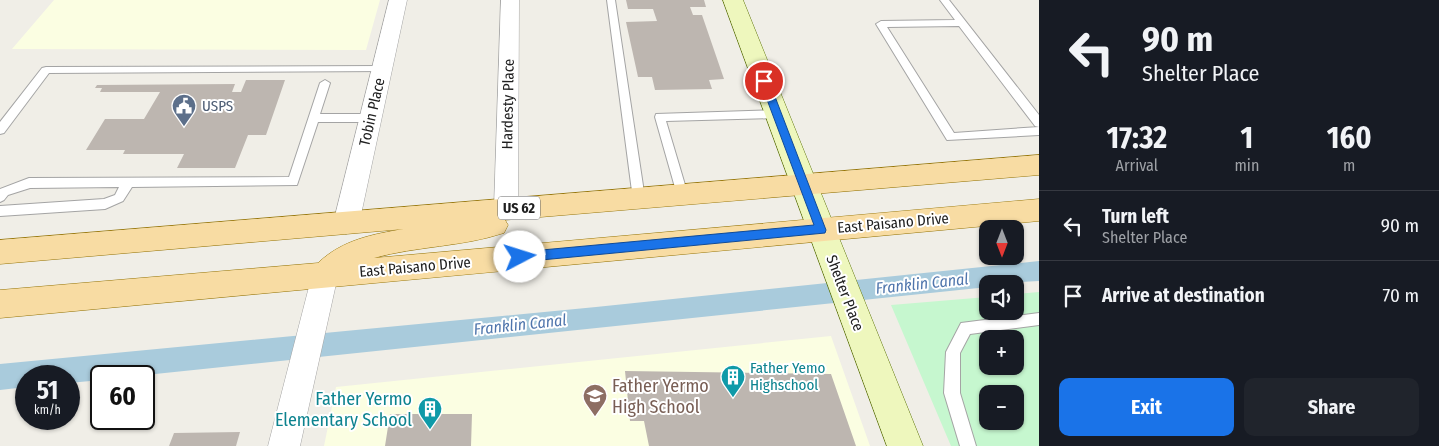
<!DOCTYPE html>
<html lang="en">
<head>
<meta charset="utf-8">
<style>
	body { margin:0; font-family:"Fira Sans Condensed",sans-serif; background:#20242c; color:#f1f3f6; height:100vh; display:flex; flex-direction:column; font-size:19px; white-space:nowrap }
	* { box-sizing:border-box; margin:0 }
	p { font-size:16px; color:#9ea1a6 }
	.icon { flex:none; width:28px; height:28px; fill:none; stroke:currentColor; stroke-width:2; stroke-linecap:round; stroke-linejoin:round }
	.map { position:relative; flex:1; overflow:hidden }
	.panel { display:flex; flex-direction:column; background:#171b24; width:400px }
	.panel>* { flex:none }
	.guide { background:#171b24; color:#f1f3f6; overflow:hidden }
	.needle { width:32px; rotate:180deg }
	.fabs { position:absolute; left:979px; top:220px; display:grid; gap:10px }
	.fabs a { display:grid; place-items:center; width:45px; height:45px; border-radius:10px; background:#171b24; box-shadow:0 1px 4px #0004; font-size:25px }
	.speed { position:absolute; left:15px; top:365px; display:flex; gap:10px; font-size:25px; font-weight:700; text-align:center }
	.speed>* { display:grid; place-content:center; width:65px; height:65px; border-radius:50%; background:#171b24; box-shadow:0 1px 4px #0004; line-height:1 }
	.speed small { font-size:12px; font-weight:400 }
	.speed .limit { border:2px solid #111; border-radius:8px; background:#fff; color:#111 }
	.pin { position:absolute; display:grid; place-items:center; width:42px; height:42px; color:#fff; margin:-21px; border:2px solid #fff; border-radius:50%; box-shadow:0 1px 5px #0007 }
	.me { position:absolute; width:55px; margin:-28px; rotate:85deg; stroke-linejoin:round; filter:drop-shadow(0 0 4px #0008) }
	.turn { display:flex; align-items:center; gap:18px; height:105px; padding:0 20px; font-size:22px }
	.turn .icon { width:65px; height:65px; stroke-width:2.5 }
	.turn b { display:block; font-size:35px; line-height:42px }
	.eta { display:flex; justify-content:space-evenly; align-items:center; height:85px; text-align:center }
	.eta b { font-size:30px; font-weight:700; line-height:35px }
	.button { display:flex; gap:10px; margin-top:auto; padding:10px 20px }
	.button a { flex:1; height:58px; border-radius:10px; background:#1a73e8; color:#fff; font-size:20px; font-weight:700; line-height:58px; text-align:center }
	.button a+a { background:#20242c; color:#f1f3f6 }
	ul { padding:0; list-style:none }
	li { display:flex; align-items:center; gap:15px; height:70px; padding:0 20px; border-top:1px solid #363941 }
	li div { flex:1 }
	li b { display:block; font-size:19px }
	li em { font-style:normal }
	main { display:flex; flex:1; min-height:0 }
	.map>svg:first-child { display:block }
	.education { fill:#fbfee2 }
	.park { fill:#c6f7cf; fill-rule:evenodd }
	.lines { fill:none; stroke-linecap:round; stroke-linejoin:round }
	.canal { fill:#a9cbdc; fill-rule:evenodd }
	.building { fill:#bdb6b0 }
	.lane-casing { stroke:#a4a4a4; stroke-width:2 }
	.street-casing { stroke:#a4a4a4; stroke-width:1 }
	.secondary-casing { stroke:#5e740a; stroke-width:1 }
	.primary-casing { stroke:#957406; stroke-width:1 }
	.lane { fill:#fff; fill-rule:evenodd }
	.street { fill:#fff; fill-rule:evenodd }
	.secondary { fill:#eef7bd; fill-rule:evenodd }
	.primary { fill:#f8dca3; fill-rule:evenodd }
	.route { fill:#1a73e8; stroke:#114b97 }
	.labels { text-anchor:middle; stroke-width:4; stroke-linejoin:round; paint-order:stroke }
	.shield { fill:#fff; stroke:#636363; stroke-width:1 }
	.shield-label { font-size:14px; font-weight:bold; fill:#202020 }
	.street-label { font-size:15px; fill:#202020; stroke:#fff }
	.service-label { font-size:15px; fill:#4e5e75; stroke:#fff; text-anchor:start }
	.culture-label { font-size:15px; fill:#0d838f; stroke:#fff; text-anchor:start }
	.water-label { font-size:16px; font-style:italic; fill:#4f75ac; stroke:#fff }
	.near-education-label { font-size:18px; fill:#785e54; stroke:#fff; text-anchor:start }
	.near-culture-label { font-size:18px; fill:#0d838f; stroke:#fff; text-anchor:end }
</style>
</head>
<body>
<main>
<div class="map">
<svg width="1039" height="446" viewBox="0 0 1039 446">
	<rect width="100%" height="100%" fill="#f0eee7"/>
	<path class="education" d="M 54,0 L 380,0 L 366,50 L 12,49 Z
		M 831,336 L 870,446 L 324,446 L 336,387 Z"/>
	<path class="park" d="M 1039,292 L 1039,446 L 951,446 L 891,305 L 987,297 L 988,311 L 1015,311 L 1015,294 ZM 988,339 L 1015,339 L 1015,366 L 988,366 ZM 988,394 L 1015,394 L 1015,421 L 988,421 Z"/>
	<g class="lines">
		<path class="canal" d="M 1039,261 L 1039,281 L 988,284 L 988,287 L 136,376 L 101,376 L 101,380 L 69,383 L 69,376 L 26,376 L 26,387 L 0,390 L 0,364 L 596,307 Z"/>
	</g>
	<path class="building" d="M 626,0 L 704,0 L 706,7 L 690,7 L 693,15 L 702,15 L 724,79 L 709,80 L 712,89 L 655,90 L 652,77 L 638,77 L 626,22 L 657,21 L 653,9 L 628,9 Z
		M 246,80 L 285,80 L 266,135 L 248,135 L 235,168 L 177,168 L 184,154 L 123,154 L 125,150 L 86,150 L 105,119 L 144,119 L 160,92 L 100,92 L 102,88 L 95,88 L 97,85 L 235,84 L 232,92 L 241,92 Z
		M 625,371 L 831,374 L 856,446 L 649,446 L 644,421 L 630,421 Z
		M 390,414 L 472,414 L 471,446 L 385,446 Z
		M 240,432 L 236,446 L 169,446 L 174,433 Z"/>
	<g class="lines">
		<defs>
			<path id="lane" d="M 607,0 L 615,0 L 645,199 L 643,202 L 635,202 L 633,199 Z
				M 940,0 L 949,0 L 1039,115 L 1039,127 L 1035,126 L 959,26 L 887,27 L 954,133 L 1039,127 L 1039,135 L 947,140 L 876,24 L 881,21 L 955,20 Z
				M 382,66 L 387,69 L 386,71 L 49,73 L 4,133 L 0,134 L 0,122 L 42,68 L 46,67 Z
				M 325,80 L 330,83 L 320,114 L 371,114 L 376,118 L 371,122 L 318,122 L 297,185 L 132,187 L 123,201 L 105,209 L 0,216 L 0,206 L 104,199 L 115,195 L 119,187 L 30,188 L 8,195 L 4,200 L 0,202 L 0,189 L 29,178 L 289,177 L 320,83 Z
				M 776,110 L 781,114 L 776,118 L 666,121 L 688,195 L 686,198 L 678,198 L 655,117 L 656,114 Z
				M 1039,313 L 1039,325 L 970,334 L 960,353 L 960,393 L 976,446 L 960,446 L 944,393 L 946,352 L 961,323 Z"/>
			<path id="street" d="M 389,0 L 407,0 L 359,224 L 355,231 L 346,234 L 337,231 L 333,224 Z
				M 501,0 L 519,0 L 518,209 L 515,216 L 506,219 L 497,216 L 494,209 Z
				M 325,263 L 334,267 L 338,275 L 300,446 L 268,446 L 312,275 L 316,267 Z"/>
			<path id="secondary" d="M 723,0 L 743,0 L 923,446 L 887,446 Z"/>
			<path id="primary" d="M 1039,155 L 1039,175 L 505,220 L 508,225 L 504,233 C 462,247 417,246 374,258 L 1039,199 L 1039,221 L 0,318 L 0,290 L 318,263 C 342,240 373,234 404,229 L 0,264 L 0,240 Z"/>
		</defs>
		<use href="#lane" class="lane-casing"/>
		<use href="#street" class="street-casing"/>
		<use href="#secondary" class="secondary-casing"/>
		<use href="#primary" class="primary-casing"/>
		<use href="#lane" class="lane"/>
		<use href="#street" class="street"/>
		<use href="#secondary" class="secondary"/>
		<use href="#primary" class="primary"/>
	</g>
	<path class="route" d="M 764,78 L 769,81 L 826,230 L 825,233 L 520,262 L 515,261 L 514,257 L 515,254 L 520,252 L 814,225 L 760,81 Z"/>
	<defs>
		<symbol id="civic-pin" viewBox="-11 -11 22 30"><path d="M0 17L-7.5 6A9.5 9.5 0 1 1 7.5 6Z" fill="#5c6f8a" stroke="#fff"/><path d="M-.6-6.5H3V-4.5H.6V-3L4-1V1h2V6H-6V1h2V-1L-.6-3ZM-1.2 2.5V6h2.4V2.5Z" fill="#fff"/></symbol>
		<symbol id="building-pin" viewBox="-11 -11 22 30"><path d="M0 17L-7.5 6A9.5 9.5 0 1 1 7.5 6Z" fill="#0f9aa8" stroke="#fff"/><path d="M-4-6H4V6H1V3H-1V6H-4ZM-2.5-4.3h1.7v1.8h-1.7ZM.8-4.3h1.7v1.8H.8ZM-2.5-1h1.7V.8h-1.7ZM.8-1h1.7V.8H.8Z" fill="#fff"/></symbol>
		<symbol id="school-pin" viewBox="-11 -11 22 30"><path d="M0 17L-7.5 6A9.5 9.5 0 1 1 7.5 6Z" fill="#8d6e63" stroke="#fff"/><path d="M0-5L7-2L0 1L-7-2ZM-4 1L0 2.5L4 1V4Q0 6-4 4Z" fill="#fff"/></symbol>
	</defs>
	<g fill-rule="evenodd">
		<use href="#civic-pin" x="170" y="92" width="28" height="38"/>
		<use href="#building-pin" x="719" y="363" width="28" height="38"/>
		<use href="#school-pin" x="581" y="382" width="28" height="38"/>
		<use href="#building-pin" x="416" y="395" width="28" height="38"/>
	</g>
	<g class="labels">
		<rect class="shield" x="498" y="196.5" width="42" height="23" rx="4"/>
		<g class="shield-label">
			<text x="519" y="213">US 62</text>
		</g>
		<g class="street-label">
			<text transform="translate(508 104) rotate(-89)" y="5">Hardesty Place</text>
			<text transform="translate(372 112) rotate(-77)" y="5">Tobin Place</text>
			<text transform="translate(893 223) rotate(-5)" y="5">East Paisano Drive</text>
			<text transform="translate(415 267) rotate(-5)" y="5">East Paisano Drive</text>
			<text transform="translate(845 293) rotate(69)" y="5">Shelter Place</text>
		</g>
		<g class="service-label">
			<text x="202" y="111">USPS</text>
		</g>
		<g class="culture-label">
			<text x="750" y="373">Father Yemo<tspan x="750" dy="17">Highschool</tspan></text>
		</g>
		<g class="water-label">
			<text transform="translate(922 283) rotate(-6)" y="6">Franklin Canal</text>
			<text transform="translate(520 324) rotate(-6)" y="6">Franklin Canal</text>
		</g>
		<g class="near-education-label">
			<text x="612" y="392">Father Yermo<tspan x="612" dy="21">High School</tspan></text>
		</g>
		<g class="near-culture-label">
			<text x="412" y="405">Father Yermo<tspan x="412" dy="21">Elementary School</tspan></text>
		</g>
	</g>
</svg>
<div class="fabs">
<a><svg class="needle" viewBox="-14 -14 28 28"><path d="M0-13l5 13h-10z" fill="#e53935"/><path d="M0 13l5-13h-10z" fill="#9ea1a6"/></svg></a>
<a><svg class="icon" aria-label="sound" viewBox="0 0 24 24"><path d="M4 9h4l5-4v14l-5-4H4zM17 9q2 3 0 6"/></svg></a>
<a>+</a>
<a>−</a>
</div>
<div class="speed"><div>51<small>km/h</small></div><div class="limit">60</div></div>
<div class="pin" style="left:764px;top:81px;background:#d93025"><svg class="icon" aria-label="arrive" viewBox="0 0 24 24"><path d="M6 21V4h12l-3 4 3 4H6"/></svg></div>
<svg class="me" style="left:520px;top:257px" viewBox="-20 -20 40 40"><circle r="19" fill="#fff"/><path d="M0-13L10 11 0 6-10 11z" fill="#1a73e8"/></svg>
</div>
<section class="panel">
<div class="guide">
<div class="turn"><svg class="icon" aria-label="left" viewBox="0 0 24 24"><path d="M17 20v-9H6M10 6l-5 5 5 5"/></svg><div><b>90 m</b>Shelter Place</div></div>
</div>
<div class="eta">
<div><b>17:32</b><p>Arrival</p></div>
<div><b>1</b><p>min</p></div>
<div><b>160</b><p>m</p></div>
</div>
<ul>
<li><svg class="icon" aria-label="left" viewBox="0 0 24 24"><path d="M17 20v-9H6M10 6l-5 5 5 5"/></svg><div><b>Turn left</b><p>Shelter Place</p></div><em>90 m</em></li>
<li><svg class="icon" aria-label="arrive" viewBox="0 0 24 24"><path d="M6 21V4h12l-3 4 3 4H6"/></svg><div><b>Arrive at destination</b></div><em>70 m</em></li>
</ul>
<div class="button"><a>Exit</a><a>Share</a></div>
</section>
</main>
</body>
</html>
